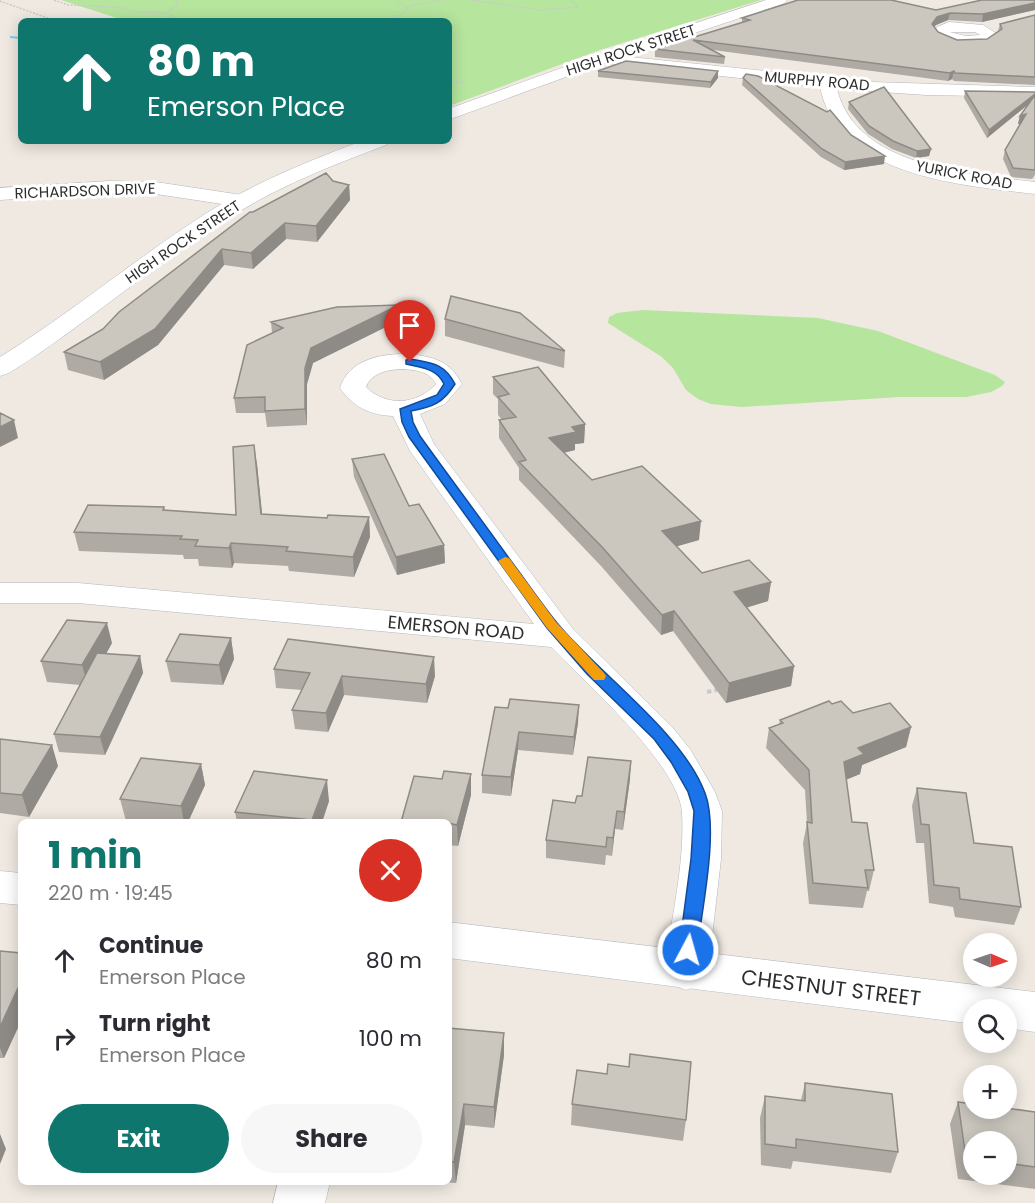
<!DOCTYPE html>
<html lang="en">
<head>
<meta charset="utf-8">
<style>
	body { margin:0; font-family:Poppins,sans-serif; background:#f7f7f7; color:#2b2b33; height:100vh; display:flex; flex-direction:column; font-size:22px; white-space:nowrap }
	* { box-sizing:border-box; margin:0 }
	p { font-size:20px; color:#7c7c81 }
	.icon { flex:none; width:33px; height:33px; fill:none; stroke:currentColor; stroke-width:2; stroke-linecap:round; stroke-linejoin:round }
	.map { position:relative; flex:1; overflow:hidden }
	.panel { position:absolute; left:18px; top:819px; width:434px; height:366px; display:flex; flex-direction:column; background:#fff; border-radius:9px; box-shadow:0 3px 15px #0003 }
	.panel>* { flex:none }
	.banner { position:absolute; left:18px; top:18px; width:434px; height:126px; border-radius:9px; box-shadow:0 3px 15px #0003; background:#0f766e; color:#fff; overflow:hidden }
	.needle { width:39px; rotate:92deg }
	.controls { position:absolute; left:963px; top:933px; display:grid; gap:12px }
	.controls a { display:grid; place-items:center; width:54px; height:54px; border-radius:50%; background:#fff; box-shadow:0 3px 15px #0003; font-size:30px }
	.pin { position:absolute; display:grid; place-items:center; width:51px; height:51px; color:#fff; margin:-62px -26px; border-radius:50% 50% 50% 0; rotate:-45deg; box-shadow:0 0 6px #0007 }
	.pin .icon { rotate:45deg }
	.me { position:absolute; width:66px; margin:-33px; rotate:6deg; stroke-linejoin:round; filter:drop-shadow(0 0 4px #0008) }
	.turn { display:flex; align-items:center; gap:21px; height:126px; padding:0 30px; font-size:27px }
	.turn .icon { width:78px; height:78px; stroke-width:2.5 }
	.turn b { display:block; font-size:42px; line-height:51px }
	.round { display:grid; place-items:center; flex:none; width:63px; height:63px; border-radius:32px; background:#f7f7f7 }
	.summary { display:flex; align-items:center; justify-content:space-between; height:102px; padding:0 30px }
	h1 { font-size:36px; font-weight:700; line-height:45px; color:#0f766e }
	.action { display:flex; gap:12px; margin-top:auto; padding:12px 30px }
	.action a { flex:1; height:69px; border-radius:36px; background:#0f766e; color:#fff; font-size:24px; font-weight:700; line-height:69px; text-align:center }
	.action a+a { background:#f7f7f7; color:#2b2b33 }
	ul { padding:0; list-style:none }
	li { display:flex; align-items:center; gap:18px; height:78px; padding:0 30px }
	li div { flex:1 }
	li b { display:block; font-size:22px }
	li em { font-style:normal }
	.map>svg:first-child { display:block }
	.green { fill:#b6e59e }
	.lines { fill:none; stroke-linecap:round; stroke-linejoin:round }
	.stream { fill:#75cff0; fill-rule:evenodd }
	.street-casing { stroke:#b4b7c1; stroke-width:1 }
	.secondary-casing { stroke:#b4b7c1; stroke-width:1 }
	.path-far1 { stroke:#c9c9c9; stroke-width:1.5; stroke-dasharray:2 1.5; stroke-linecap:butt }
	.path { stroke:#c9c9c9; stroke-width:4; stroke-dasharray:4.5 3; stroke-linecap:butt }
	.street { fill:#fff; fill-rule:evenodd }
	.secondary { fill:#fff; fill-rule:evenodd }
	.wall { fill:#afaba4; fill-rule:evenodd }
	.shaded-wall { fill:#8e8b86 }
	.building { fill:#cbc7bf; stroke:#8e8b86; stroke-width:1.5 }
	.route { fill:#1a73e8; stroke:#114b97; stroke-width:1.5 }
	.slow { fill:#f59e0b }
	.labels { text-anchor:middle; stroke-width:6; stroke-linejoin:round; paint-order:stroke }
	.far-street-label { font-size:15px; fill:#2e2e2e; stroke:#fff }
	.street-label { font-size:18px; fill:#2e2e2e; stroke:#fff }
	.near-street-label { font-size:21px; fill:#2e2e2e; stroke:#fff }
</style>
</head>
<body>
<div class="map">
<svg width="1035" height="1203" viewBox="0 0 1035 1203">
	<rect width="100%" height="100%" fill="#efe9e1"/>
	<path class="green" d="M 61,0 L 761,0 L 600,50 L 449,106 L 448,21 L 126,21 Z
		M 643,310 L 818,318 L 878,331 L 995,375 L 1005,382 L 1002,386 L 991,392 L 966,397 L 899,397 L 742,407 L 711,404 L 698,399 L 686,390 L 673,368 L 662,357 L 608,323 L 609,317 L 617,313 Z"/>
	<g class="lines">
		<path class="stream" d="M 10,36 L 21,37 L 21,39 L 10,38 Z"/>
		<defs>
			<path id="street" d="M 949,22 L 983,25 L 999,35 C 985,52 946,49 932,33 L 937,27 ZM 950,32 L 975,32 L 980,35 L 966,36 Z
				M 601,54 L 872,82 L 1035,87 L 1035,97 L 926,95 L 837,89 C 856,167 969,174 1035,182 L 1035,194 C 961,185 838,177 820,87 L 595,62 L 593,59 Z
				M 109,181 L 156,182 L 242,195 L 249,197 L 252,201 L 249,205 L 242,207 L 156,194 L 109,193 L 0,200 L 0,188 Z
				M 412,354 C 436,358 450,361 462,384 L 445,404 L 420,414 L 434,444 L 573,629 L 672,727 L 690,749 L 715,792 L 722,811 L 721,859 L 708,971 L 702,984 L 686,990 L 670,984 L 664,971 C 671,921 685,863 682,813 C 680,766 584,681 551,647 L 78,603 L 0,603 L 0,583 L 78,583 L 534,624 L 410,451 L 393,416 C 370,415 353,407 340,388 C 349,358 384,353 412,354 ZM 400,369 C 414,370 429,370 436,384 C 417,405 386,407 366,387 C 371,373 387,370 400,369 Z
				M 278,1182 L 330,1182 L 325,1203 L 273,1203 Z"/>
			<path id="secondary" d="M 766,0 L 787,0 L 785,3 L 607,62 L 448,120 L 448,109 L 595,56 Z
				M 362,141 L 388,141 L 386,145 C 336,164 286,183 240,211 C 159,259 89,323 9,373 L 0,376 L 0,357 C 71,313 135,259 205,214 C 254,183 308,161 362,141 Z
				M 0,871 L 21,873 L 21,905 L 0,903 Z
				M 448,922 L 1035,992 L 1035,1032 L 1006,1028 L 1006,1010 L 974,1010 L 974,1024 L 448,958 Z"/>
		</defs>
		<use href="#street" class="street-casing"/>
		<use href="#secondary" class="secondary-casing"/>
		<path class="path-far1" d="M 54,0 L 68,5 L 117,7 L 136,12 L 166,13 L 174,16 L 165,20 L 133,21
			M 471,0 L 541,10 L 578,7 L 570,0
			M 0,1 L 56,21
			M 407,6 L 443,0
			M 168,12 L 177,5 L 176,0
			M 173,18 L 187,21
			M 381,21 L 397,17 L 408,9 L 395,0
			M 448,81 L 466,83"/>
		<path class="path" d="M 707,692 L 717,690"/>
		<use href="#street" class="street"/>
		<use href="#secondary" class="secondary"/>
	</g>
	<path class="wall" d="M 1035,0 L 1035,10 L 982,22 L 948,20 L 936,25 L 934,27 L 938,32 L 957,40 L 987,39 L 998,31 L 1000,24 L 1035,15 L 1035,85 L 954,81 L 952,79 L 948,81 L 713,50 L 725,57 L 724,64 L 655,57 L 655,49 L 742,23 L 742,18 L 936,10 Z
		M 598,71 L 718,71 L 718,78 L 710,88 L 598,77 Z
		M 743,78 L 827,112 L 851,135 L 884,164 L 844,170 L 821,157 L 742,85 Z
		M 965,91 L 1035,92 L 1035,175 L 1032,179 L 1011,177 L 1003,159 L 1005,150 L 1020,124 L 1018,124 L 1020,116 L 1028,104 L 987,138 L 964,98 Z
		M 849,102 L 931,149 L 929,156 L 916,158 L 892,149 L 868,134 L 848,109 Z
		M 333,181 L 349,185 L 350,200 L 317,242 L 286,239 L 253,269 L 224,265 L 158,345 L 104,380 L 68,370 L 64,352 L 103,329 L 253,212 Z
		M 445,319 L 565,351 L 564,368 L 445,336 Z
		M 400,320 L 313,363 L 307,384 L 307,425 L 267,427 L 265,413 L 236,413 L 234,398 L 272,333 L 271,322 Z
		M 493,377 L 585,424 L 584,443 L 575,444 L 575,450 L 564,453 L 592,480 L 699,540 L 676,546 L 702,573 L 771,582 L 768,601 L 746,608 L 794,666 L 791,686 L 726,703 L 673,631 L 661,635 L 601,566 L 519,480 L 519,468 L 499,438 L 499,420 L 502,420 L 498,415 L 498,399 L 493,394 Z
		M 352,459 L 409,506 L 444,545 L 445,563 L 397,575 L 354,477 Z
		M 257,464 L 262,514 L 327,518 L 369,517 L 370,537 L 354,577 L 289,571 L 288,566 L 234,563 L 232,568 L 199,566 L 198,559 L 184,559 L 183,555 L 79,551 L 74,532 L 164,507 L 165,510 L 236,515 Z
		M 231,638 L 234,659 L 223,685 L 171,682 L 166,661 Z
		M 112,643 L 106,654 L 140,656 L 143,673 L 105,755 L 59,752 L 54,734 L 80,685 L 47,682 L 41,661 Z
		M 274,669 L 435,676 L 427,703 L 344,695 L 328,732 L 295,729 L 292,710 L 302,690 L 276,688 Z
		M 832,704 L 853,713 L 911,727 L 906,747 L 862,765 L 860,774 L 846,780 L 852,822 L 874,870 L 869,891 L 867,891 L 863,908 L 809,904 L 803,843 L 807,823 L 805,790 L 766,748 L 769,728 L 779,725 L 780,720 Z
		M 495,707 L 578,723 L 573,755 L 518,750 L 511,796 L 482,793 L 482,775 Z
		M 0,739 L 58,766 L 29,817 L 0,813 Z
		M 201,764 L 205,785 L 188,822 L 137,822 L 126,821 L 120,799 Z
		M 471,774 L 471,795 L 458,846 L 448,845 L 448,822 L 442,779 Z
		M 630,779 L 623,830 L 615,829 L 612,856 L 606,855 L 605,865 L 546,858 L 546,840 L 582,796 Z
		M 917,788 L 974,843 L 1021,907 L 1014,925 L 955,917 L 953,907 L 929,903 L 924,843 L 916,843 L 912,806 Z
		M 329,801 L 322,822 L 237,822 L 235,812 Z
		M 0,951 L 21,953 L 21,1021 L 4,1058 L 0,1058 Z
		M 448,1028 L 504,1033 L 504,1055 L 494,1128 L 465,1125 L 456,1183 L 443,1182 L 448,1182 Z
		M 805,1083 L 898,1152 L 891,1173 L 793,1161 L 791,1169 L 761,1165 L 760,1118 L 765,1096 L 801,1100 Z
		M 958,1102 L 1035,1112 L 1035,1189 L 958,1179 L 950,1124 ZM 974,1142 L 1006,1142 L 1006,1174 L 974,1174 Z
		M 572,1104 L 686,1120 L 683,1141 L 571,1125 Z"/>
	<path class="shaded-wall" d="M 1035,3 L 1035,10 L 982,22 L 983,14 Z
		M 950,13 L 948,20 L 936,25 L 930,32 L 932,24 L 937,17 Z
		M 718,71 L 718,78 L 710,88 L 711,82 Z
		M 954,71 L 952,79 L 948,81 L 950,73 Z
		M 1035,94 L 1035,99 L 987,138 L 989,130 Z
		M 1026,114 L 1024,123 L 1018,124 L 1020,116 Z
		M 931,149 L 929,156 L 916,158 L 917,151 Z
		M 885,156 L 884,164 L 844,170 L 845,162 Z
		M 349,185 L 350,200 L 317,242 L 316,226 Z
		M 285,223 L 286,239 L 253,269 L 251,253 Z
		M 222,249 L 224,265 L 158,345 L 104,380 L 100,362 Z
		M 399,305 L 400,320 L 313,363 L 307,384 L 307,425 L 305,409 L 305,368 L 311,348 Z
		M 14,420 L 18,438 L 0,447 L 0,427 Z
		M 585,424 L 584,443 L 575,444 L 575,450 L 549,456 L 549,438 L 572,427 Z
		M 254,445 L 257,464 L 264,533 L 261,514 Z
		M 369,517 L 370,537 L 354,577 L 353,557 Z
		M 701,521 L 699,540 L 661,551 L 662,531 Z
		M 231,543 L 234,563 L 232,568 L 229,548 Z
		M 444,545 L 445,563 L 397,575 L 396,557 Z
		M 771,582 L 768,601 L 731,612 L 734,592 Z
		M 674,611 L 673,631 L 661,635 L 662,615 Z
		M 107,623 L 112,643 L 88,686 L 82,665 Z
		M 231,638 L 234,659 L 223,685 L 219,665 Z
		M 140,656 L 143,673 L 105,755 L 100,737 Z
		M 434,657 L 435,676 L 427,703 L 426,684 Z
		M 794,666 L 791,686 L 726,703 L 729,683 Z
		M 342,676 L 344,695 L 328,732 L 326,713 Z
		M 579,705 L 578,723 L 573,755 L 574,737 Z
		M 911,727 L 906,747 L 862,765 L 860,774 L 840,782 L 844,762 L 858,748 Z
		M 519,732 L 518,750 L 511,796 L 511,777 Z
		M 52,745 L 58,766 L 29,817 L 22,795 Z
		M 631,761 L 630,779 L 623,830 L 624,812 Z
		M 201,764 L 205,785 L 188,822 L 184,822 L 181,806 Z
		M 471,774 L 471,795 L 458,846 L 457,825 Z
		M 327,780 L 329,801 L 322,822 L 312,822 Z
		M 617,811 L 612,856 L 613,838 Z
		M 18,988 L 21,995 L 21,1021 L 4,1058 L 0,1048 L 0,1027 Z
		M 504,1033 L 504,1055 L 494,1128 L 494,1107 Z
		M 464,1104 L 465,1125 L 456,1183 L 454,1162 Z
		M 0,1134 L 6,1149 L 0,1164 Z"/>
	<path class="building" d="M 798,0 L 891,0 L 936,10 L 982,0 L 1035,0 L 1035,3 L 983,14 L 950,13 L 937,17 L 932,24 L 938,32 L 957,40 L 987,39 L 1002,29 L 1000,24 L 1035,15 L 1035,77 L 955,73 L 954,71 L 950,73 L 693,40 L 725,57 L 655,49 L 750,20 L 742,18 Z
		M 626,61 L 718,71 L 711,82 L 598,71 Z
		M 746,74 L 758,76 L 827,112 L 830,110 L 851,135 L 885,156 L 845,162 L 822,149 L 743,78 Z
		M 884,87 L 931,149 L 917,151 L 893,141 L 869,126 L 849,102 Z
		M 965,91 L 1035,92 L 1035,94 L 989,130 Z
		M 1035,95 L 1035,169 L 1034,170 L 1013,168 L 1005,150 L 1026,114 L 1020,116 Z
		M 326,173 L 333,181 L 349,185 L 316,226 L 285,223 L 251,253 L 222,249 L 155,329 L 100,362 L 64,352 L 103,329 L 119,312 L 250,212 L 253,212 Z
		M 451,296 L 520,313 L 565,351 L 445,319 Z
		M 399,305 L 311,348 L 305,368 L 305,409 L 265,411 L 265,397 L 234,398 L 247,345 L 283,328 L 271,322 L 337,307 Z
		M 538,367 L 585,424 L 572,427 L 576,432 L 549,438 L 592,480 L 642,466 L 701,521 L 662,531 L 702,573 L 749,560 L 771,582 L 734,592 L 794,666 L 729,683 L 674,611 L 662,615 L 602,547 L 519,462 L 526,460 L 499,420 L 516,417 L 498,397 L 509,394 L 493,377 Z
		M 0,413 L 14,420 L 0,427 Z
		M 254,445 L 261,514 L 327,518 L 328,515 L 369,517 L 353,557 L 286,551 L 288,547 L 231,543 L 229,548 L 195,546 L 198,540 L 180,539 L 182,536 L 74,532 L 88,505 L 164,507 L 163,510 L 236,515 L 233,447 Z
		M 384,454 L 409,506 L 419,504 L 444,545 L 396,557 L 352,459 Z
		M 67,620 L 107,623 L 82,665 L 41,661 Z
		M 180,634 L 231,638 L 219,665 L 166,661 Z
		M 288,639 L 434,657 L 426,684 L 342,676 L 326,713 L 292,710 L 310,673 L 274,669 Z
		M 97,653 L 140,656 L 100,737 L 54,734 Z
		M 510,699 L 579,705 L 574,737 L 519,732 L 511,777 L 482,775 L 495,707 L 508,708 Z
		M 829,701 L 832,704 L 841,701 L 853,713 L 890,703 L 911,727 L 858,748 L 864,754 L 844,762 L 852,822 L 867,823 L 874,870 L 865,870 L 868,888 L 813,883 L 807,822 L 812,823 L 809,770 L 769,728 L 783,723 L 780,720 Z
		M 0,739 L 52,745 L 22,795 L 0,793 Z
		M 588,757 L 631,761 L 624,812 L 617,811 L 613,838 L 607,837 L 606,847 L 546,840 L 553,800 L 575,803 L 577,796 L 582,796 Z
		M 141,758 L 201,764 L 181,806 L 120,799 Z
		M 254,771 L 327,780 L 312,820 L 235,812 Z
		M 444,771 L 471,774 L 457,825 L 448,823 L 448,822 L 401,822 L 414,776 L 442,779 Z
		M 917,788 L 966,793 L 974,843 L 1012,847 L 1021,907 L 960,899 L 959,888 L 934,885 L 929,825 L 921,824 Z
		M 0,951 L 21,953 L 21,988 L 18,988 L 0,1027 Z
		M 448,1028 L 504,1033 L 494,1107 L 464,1104 L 454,1162 L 448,1162 Z
		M 630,1054 L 691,1062 L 686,1120 L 572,1104 L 577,1070 L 607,1074 L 608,1064 L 629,1067 Z
		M 805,1083 L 892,1094 L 898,1152 L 796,1139 L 796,1148 L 765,1144 L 765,1096 L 805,1101 Z
		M 958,1102 L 974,1104 L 974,1108 L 1006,1108 L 1035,1112 L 1035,1167 L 1006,1163 L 1006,1142 L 974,1142 L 974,1159 L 966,1158 Z"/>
	<path class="route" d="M 410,359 C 432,363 444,363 455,384 C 443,403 433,407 411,411 L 413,422 L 420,436 C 450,478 481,519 511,561 C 526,581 541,603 557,623 C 599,674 682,732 705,793 C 719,830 702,909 697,950 L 695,955 L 688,958 L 682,955 L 679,950 L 691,859 L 694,811 L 688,792 L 671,762 L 654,739 L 587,674 L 547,628 L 409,437 L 402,422 L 400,409 L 437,395 L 444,384 C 436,368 422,368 406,364 L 406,360 Z"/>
	<path class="slow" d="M 505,557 L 509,558 L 556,622 L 604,673 L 606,676 L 604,680 L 594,680 L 547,628 L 498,561 Z"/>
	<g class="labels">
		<g class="far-street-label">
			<text transform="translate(631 50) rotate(-18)" y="5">HIGH ROCK STREET</text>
			<text transform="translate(817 81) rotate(5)" y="5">MURPHY ROAD</text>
			<text transform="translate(964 175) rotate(11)" y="5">YURICK ROAD</text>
			<text transform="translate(85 191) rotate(-2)" y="5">RICHARDSON DRIVE</text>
			<text transform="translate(183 242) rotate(-34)" y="5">HIGH ROCK STREET</text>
		</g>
		<g class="street-label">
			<text transform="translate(456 628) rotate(5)" y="6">EMERSON ROAD</text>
		</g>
		<g class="near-street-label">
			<text transform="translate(831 988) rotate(7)" y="7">CHESTNUT STREET</text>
		</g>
	</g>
</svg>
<div class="controls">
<a><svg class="needle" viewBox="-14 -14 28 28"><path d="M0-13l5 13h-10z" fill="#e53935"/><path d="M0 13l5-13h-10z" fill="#7c7c81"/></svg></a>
<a><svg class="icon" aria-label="search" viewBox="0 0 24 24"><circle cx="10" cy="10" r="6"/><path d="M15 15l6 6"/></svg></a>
<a>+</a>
<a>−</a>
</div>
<div class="pin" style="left:410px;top:362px;background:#d93025"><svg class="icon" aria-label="arrive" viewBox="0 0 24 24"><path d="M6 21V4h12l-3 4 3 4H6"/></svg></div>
<svg class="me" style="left:688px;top:950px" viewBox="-20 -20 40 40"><circle r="17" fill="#1a73e8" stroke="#fff" stroke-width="3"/><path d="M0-11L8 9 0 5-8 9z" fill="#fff"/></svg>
<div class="banner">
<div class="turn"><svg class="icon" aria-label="ahead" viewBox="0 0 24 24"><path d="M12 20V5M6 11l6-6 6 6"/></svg><div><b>80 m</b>Emerson Place</div></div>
</div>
<section class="panel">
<div class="summary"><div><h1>1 min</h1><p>220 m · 19:45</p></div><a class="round" style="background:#d93025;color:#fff"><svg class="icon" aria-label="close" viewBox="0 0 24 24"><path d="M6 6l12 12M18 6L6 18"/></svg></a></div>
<ul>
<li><svg class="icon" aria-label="ahead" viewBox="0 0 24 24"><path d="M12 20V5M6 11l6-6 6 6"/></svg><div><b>Continue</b><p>Emerson Place</p></div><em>80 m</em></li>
<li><svg class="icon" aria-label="right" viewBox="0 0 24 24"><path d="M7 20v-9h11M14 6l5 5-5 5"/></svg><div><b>Turn right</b><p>Emerson Place</p></div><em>100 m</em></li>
</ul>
<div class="action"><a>Exit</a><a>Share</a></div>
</section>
</div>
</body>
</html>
